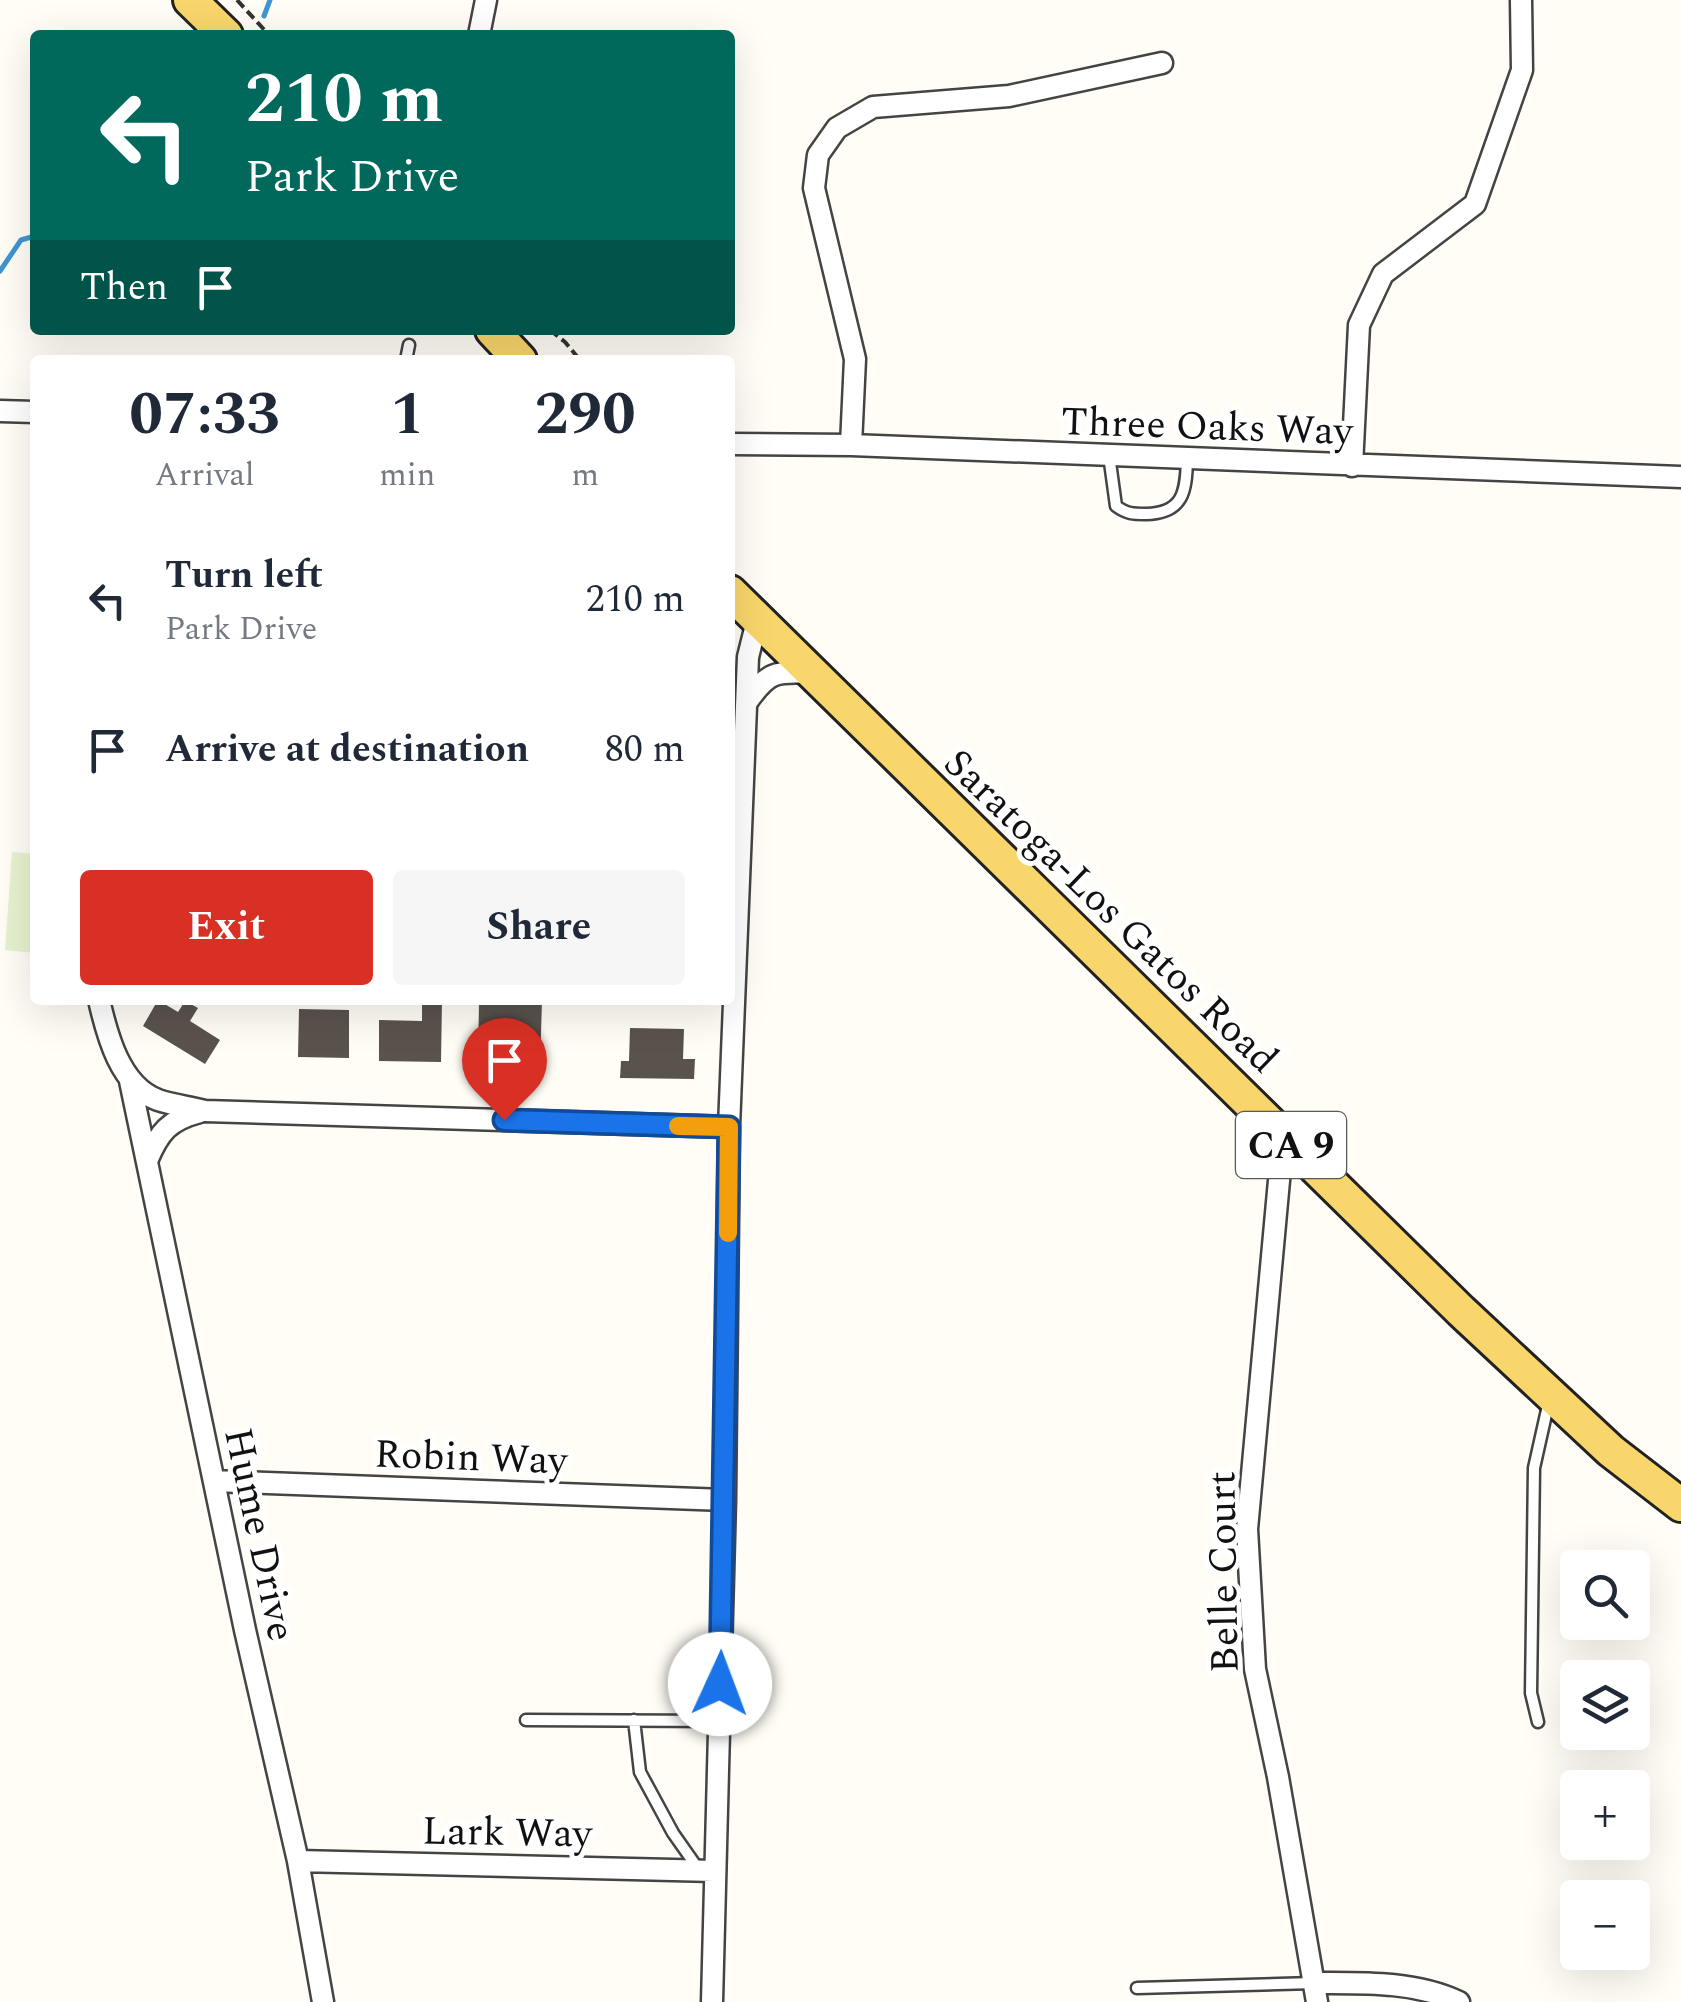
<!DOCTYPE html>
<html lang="en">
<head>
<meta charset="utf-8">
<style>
	body { margin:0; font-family:Spectral,serif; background:#f6f6f7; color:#1f2937; height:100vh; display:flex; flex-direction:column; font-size:38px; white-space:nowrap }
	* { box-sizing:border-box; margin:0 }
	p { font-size:32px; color:#747a83 }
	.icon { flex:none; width:55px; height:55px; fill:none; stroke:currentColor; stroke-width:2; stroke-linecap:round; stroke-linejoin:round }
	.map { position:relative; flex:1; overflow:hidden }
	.sheet { position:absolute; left:30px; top:355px; width:705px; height:650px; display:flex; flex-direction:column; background:#fff; border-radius:10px; box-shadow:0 10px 40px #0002 }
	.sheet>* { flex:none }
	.top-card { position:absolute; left:30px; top:30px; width:705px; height:305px; border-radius:10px; box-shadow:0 10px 40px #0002; background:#00695c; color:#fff; overflow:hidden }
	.tools { position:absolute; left:1560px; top:1550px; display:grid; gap:20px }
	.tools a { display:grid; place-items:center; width:90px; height:90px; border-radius:10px; background:#fff; box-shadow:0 10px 40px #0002; font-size:50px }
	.pin { position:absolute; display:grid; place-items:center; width:85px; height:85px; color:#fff; margin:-102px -42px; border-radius:50% 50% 50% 0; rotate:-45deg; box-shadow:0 0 10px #0007 }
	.pin .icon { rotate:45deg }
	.me { position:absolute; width:110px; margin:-55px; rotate:2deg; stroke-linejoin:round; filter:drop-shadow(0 0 8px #0008) }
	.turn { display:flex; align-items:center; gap:35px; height:210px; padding:0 50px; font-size:45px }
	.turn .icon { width:130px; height:130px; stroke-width:2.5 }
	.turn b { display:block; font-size:70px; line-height:85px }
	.then { display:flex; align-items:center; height:95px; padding:0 50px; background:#0003; gap:20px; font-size:38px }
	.eta { display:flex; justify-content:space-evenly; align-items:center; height:170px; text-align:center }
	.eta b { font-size:60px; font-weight:700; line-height:70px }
	.primary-button { display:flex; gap:20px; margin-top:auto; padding:20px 50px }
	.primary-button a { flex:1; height:115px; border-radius:10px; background:#d93025; color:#fff; font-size:40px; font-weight:700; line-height:115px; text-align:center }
	.primary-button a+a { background:#f6f6f7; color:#1f2937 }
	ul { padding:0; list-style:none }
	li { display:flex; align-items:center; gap:30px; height:150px; padding:0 50px }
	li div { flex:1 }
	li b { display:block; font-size:38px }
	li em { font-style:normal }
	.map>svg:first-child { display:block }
	.pitch { fill:#e6f2cf }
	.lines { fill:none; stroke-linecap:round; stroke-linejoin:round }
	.stream { stroke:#3f96cf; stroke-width:5 }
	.building { fill:#5a524d }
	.lane-casing { stroke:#444; stroke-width:15 }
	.street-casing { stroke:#444; stroke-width:25 }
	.primary-casing { stroke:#222; stroke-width:38 }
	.path { stroke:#333; stroke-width:4; stroke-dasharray:10 5; stroke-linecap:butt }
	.lane { stroke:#fff; stroke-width:10 }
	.street { stroke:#fff; stroke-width:20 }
	.primary { stroke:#f9d66b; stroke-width:32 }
	.route-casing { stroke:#114b97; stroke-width:25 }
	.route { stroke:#1a73e8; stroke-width:18 }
	.slow { stroke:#f59e0b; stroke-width:18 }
	.labels { text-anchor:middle; stroke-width:10; stroke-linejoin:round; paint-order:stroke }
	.shield { fill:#fff; stroke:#585858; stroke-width:2.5 }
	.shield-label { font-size:38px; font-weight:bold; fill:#111 }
	.street-label { font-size:40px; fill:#111; stroke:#fff }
</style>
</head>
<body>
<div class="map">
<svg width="1681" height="2002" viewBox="0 0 1681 2002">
	<rect width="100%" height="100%" fill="#fffdf5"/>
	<path class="pitch" d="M 12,852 L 35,854 L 35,953 L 5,950 Z"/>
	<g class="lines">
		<path class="stream" d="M 264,16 L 270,0
			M 0,271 L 21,240 L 35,236"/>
	</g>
	<path class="building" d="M 158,1000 L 178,1012 L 185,1001 L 198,1008 L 190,1021 L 220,1040 L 205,1064 L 143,1026 Z
		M 422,1000 L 442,1000 L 441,1062 L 379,1061 L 379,1020 L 422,1021 Z
		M 479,1000 L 542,1000 L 540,1068 L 478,1067 Z
		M 299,1009 L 349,1010 L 349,1058 L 298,1057 Z
		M 630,1028 L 684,1029 L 683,1059 L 695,1059 L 694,1079 L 620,1078 L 621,1061 L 629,1061 Z"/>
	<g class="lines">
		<defs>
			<path id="lane" d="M 406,360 L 409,345
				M 1109,455 L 1116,506 C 1127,514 1133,514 1146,514 C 1184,513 1186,491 1187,459
				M 526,1720 L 719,1721
				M 634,1720 L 640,1772 L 673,1833 L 699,1870
				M 1538,1722 L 1531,1693 L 1534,1468 L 1549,1401
				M 1137,1988 L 1314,1983"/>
			<path id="street" d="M 479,35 L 486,0
				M 0,411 L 35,412
				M 730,444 L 851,445 L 1681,477
				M 851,445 L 855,359 L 814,188 L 818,155 L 837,128 L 873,107 L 1009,96 L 1162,63
				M 1352,466 L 1359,325 L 1383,274 L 1475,204 L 1522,70 L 1521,0
				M 747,702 C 768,672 775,671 811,673
				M 99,1000 C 107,1035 120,1086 158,1100 C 173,1105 190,1107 205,1111 L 729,1127
				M 130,1081 L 245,1630 L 298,1861 L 323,2002
				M 1283,1137 L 1247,1529 L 1255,1669 L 1278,1777 L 1317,2002
				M 147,1161 C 159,1132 169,1120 200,1112
				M 214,1481 L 725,1500
				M 298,1861 L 714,1871
				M 1315,1983 C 1362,1983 1415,1981 1459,2002
				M 712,2002 L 725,1500 L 729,1127 L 748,657 L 757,621"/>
			<path id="primary" d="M 190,0 L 226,35
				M 492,330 L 520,360
				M 730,592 L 1461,1311 L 1611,1451 L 1681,1505"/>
		</defs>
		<use href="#lane" class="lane-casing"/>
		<use href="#street" class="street-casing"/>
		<use href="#primary" class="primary-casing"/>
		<path class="path" d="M 237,0 L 269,35
			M 550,330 L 565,342 L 580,360"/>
		<use href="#lane" class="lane"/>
		<use href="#street" class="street"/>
		<use href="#primary" class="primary"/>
	</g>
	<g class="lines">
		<defs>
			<path id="route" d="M 504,1120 L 729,1127 L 720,1684"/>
		</defs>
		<use href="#route" class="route-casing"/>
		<use href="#route" class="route"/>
		<path class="slow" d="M 678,1126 L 729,1127 L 728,1233"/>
	</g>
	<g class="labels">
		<rect class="shield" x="1236" y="1112" width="110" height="66" rx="8"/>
		<g class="shield-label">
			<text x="1291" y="1158">CA 9</text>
		</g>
		<g class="street-label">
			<text transform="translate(1207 425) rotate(2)" y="14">Three Oaks Way</text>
			<text transform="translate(1112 910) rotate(44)" y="14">Saratoga-Los Gatos Road</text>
			<text transform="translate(471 1456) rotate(2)" y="14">Robin Way</text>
			<text transform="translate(261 1534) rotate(78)" y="14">Hume Drive</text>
			<text transform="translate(1222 1572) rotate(-91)" y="14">Belle Court</text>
			<text transform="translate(507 1831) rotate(1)" y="14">Lark Way</text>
		</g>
	</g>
</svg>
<div class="tools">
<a><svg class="icon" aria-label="search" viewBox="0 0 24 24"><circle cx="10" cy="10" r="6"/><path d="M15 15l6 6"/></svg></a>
<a><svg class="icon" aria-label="layers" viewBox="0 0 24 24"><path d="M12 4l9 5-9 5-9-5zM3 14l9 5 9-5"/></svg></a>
<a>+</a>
<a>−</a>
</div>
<div class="pin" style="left:504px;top:1120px;background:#d93025"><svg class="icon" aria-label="arrive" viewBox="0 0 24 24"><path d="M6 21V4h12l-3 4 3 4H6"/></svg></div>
<svg class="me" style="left:720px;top:1684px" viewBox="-20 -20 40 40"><circle r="19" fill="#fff"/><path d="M0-13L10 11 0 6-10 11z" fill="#1a73e8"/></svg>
<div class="top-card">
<div class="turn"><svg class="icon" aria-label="left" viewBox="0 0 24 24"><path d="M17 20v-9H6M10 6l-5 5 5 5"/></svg><div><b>210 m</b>Park Drive</div></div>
<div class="then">Then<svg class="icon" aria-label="arrive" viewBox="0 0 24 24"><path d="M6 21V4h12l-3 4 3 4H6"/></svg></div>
</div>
<section class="sheet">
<div class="eta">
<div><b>07:33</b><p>Arrival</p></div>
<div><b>1</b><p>min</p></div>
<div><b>290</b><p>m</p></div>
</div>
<ul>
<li><svg class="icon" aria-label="left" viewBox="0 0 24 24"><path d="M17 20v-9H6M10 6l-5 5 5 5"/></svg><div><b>Turn left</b><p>Park Drive</p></div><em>210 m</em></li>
<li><svg class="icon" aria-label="arrive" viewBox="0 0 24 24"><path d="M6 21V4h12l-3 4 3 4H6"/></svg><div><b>Arrive at destination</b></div><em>80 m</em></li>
</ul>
<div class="primary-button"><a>Exit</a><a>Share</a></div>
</section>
</div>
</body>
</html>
